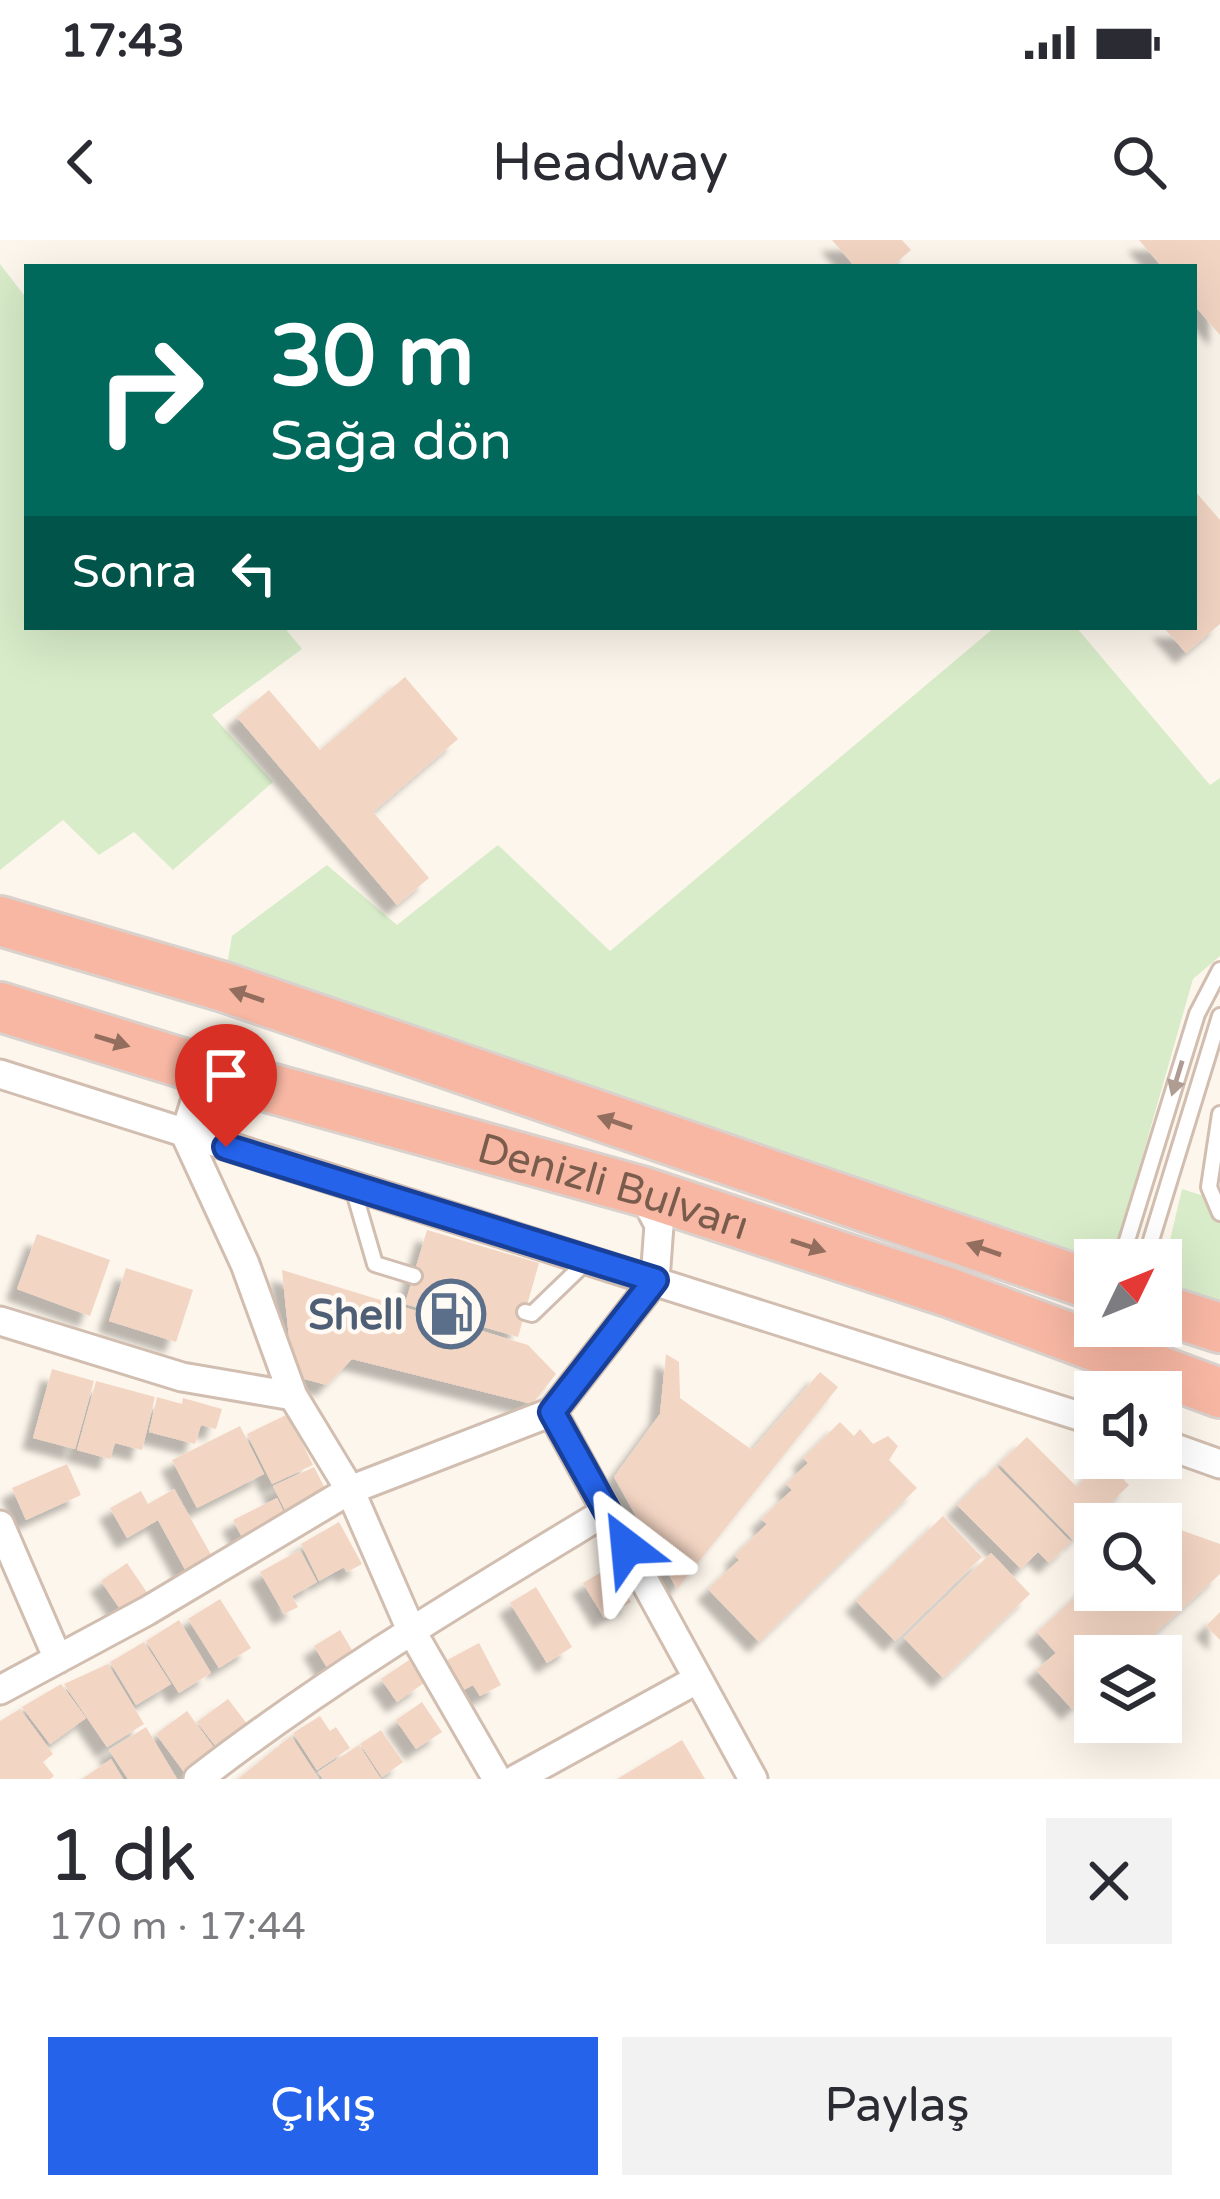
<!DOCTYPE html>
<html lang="tr">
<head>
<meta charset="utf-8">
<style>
	body { margin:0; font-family:"Varela Round",sans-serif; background:#f2f2f3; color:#2b2b33; height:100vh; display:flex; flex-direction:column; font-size:45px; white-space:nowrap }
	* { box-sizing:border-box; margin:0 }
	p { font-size:39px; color:#7c7c81 }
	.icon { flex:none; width:66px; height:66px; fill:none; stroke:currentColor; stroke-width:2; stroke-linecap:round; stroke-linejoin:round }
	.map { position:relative; height:1539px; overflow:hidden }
	.panel { display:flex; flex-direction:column; background:#fff; flex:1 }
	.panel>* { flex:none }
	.hud { position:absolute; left:24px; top:24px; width:1173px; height:366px; border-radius:0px; box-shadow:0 12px 48px #0002; background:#00695c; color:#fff; overflow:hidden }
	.needle { width:78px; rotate:47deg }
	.buttons { position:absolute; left:1074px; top:999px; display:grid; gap:24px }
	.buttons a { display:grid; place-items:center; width:108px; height:108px; border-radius:0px; background:#fff; box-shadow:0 12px 48px #0002; font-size:60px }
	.pin { position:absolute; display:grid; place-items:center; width:102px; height:102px; color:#fff; margin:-123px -51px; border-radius:50% 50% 50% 0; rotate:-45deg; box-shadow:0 0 12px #0007 }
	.pin .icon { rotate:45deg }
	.me { position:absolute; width:132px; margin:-66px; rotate:331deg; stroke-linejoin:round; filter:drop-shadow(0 0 9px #0008) }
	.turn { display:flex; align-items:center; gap:42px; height:252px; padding:0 48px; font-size:54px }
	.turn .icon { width:156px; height:156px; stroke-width:2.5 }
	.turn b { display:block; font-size:84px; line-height:102px }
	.then { display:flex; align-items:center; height:114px; padding:0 48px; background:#0003; gap:24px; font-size:45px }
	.round { display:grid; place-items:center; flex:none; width:126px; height:126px; border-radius:0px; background:#f2f2f3 }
	.headline { display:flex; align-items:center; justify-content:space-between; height:204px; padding:0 48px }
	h1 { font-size:72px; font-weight:600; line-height:90px }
	.action { display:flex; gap:24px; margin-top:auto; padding:24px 48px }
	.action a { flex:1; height:138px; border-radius:0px; background:#2563eb; color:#fff; font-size:48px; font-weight:600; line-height:138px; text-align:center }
	.action a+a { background:#f2f2f3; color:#2b2b33 }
	.status { display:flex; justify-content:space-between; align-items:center; height:84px; padding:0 60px; background:#fff; direction:ltr }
	.status svg { height:33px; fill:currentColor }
	header { display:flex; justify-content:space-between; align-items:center; height:156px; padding:0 48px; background:#fff; font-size:54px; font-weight:600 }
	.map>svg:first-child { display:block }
	.green { fill:#d8ecc9 }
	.building { fill:#f3d5c3; filter:url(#shadow) }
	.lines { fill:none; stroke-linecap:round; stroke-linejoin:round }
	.lane-casing { stroke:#d1beb0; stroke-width:20 }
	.street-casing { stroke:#d1beb0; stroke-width:33 }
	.highway-casing { stroke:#dad1cd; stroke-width:54 }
	.lane { stroke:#fff; stroke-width:14 }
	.street { stroke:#fff; stroke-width:27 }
	.highway { stroke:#f7b7a3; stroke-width:48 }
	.oneway { fill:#936e5e }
	.oneway2 { fill:#af9d94 }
	.route-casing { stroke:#184099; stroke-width:30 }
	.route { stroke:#2563eb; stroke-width:21 }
	.labels { text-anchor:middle; stroke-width:9; stroke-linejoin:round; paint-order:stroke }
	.street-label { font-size:42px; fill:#7a5c4d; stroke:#fffaf3 }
	.service-label { font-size:42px; font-weight:bold; fill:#4e5e75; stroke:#fffaf3; text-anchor:end }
</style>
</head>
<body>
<div class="status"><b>17:43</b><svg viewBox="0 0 49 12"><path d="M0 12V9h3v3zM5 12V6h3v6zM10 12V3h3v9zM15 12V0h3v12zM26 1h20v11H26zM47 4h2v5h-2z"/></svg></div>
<header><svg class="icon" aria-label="back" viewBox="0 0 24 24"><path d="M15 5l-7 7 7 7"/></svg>Headway<svg class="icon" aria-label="search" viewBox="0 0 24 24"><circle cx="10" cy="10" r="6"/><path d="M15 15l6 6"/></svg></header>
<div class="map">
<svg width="1220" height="1539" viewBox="0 0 1220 1539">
	<defs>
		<filter id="shadow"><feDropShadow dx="-11" dy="11" stdDeviation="3" flood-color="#0004"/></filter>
	</defs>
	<rect width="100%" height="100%" fill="#fdf6ec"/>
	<path class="green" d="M 0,24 L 27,59 L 27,387 L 284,387 L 302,409 L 212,475 L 273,542 L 173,630 L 134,592 L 99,615 L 63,580 L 0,630 Z
		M 995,387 L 1076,387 L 1210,545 L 1220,538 L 1220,716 L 1193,739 L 1113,1020 L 1095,1020 L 1095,1027 L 225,737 L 232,696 L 327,625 L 397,685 L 498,605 L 610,711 Z
		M 1182,949 L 1220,961 L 1220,1062 L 1161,1051 L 1161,1039 Z"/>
	<path class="building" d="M 832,0 L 902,0 L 911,10 L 891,27 L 855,27 Z
		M 1139,0 L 1220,0 L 1220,95 L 1194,65 L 1194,27 L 1162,27 Z
		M 1194,250 L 1220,280 L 1220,384 L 1186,413 L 1163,387 L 1194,387 Z
		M 405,437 L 458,499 L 373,572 L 429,638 L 397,665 L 237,477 L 269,450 L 320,510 Z
		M 427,990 L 539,1023 L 518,1097 L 405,1064 Z
		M 37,994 L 110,1020 L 90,1076 L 17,1049 Z
		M 126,1028 L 193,1050 L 176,1102 L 109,1081 Z
		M 282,1030 L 528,1105 L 556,1134 L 532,1164 L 352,1119 L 327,1145 L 293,1136 Z
		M 666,1114 L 679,1122 L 680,1158 L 752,1210 L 820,1132 L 838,1147 L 677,1349 L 614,1237 L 660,1174 Z
		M 52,1129 L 94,1141 L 75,1209 L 33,1198 Z
		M 96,1141 L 155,1157 L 142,1210 L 115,1203 L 110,1219 L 77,1210 Z
		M 157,1157 L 182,1164 L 183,1158 L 222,1169 L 216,1189 L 201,1185 L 195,1204 L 149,1192 Z
		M 288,1174 L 313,1225 L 272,1244 L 247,1194 Z
		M 840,1182 L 854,1196 L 860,1189 L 873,1204 L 888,1196 L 898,1206 L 889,1220 L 917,1248 L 759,1402 L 708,1349 L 739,1320 L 735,1315 L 767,1284 L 761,1279 L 792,1250 L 786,1244 L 808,1223 L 803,1218 Z
		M 240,1186 L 264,1234 L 197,1268 L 172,1220 Z
		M 1027,1197 L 1077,1247 L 1104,1220 L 1129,1245 L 1073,1300 L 999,1224 Z
		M 67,1224 L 81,1255 L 26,1280 L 12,1248 Z
		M 996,1226 L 1071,1302 L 1049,1323 L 1038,1312 L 1021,1329 L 957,1265 Z
		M 314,1227 L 329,1256 L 288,1276 L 273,1246 Z
		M 174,1249 L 213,1318 L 187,1333 L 158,1280 L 127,1298 L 110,1268 L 141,1251 L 148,1264 Z
		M 277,1258 L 286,1277 L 243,1299 L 233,1280 Z
		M 943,1276 L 982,1317 L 895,1401 L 856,1361 Z
		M 339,1282 L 362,1324 L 347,1332 L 344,1327 L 319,1341 L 301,1304 Z
		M 1161,1283 L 1220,1304 L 1220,1334 L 1130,1416 L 1095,1416 L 1095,1448 L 1072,1469 L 1036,1430 L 1056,1413 L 1037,1392 L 1095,1339 L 1095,1350 L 1161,1350 Z
		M 300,1310 L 317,1342 L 292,1356 L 298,1367 L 284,1374 L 260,1332 Z
		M 991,1313 L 1030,1354 L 943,1438 L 904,1398 Z
		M 127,1323 L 148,1354 L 122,1372 L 101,1341 Z
		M 610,1327 L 631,1362 L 604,1378 L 583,1343 Z
		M 536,1347 L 572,1407 L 547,1423 L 510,1363 Z
		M 220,1359 L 251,1408 L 219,1428 L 188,1379 Z
		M 1220,1372 L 1220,1400 L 1206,1386 Z
		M 179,1380 L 211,1433 L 179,1453 L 146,1401 Z
		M 340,1390 L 358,1420 L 332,1436 L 314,1406 Z
		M 144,1402 L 171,1444 L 136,1465 L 110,1422 Z
		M 479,1403 L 501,1445 L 480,1456 L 473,1445 L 454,1455 L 438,1425 Z
		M 409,1420 L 424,1443 L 397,1462 L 381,1439 Z
		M 108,1424 L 144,1484 L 107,1507 L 64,1444 Z
		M 61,1444 L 86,1478 L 50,1504 L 22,1467 Z
		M 228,1459 L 251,1489 L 220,1512 L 197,1482 Z
		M 422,1462 L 442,1492 L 416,1509 L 396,1480 Z
		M 20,1469 L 53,1514 L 43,1522 L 54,1536 L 50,1539 L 0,1539 L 0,1481 Z
		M 187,1471 L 218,1513 L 187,1536 L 156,1494 Z
		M 320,1476 L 330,1491 L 336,1487 L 350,1508 L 317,1530 L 293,1493 Z
		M 146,1487 L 177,1539 L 128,1539 L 109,1510 Z
		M 381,1490 L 403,1522 L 382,1537 L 360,1504 Z
		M 291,1496 L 319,1539 L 238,1539 Z
		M 682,1500 L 705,1539 L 617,1539 Z
		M 359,1505 L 381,1539 L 323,1539 L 318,1532 Z
		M 111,1519 L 123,1539 L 82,1539 Z"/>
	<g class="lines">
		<defs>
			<path id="lane" d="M 1220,874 L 1209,947 L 1220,973
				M 352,945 L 375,1024 L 414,1036
				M 1121,1020 L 1197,774 L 1220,730
				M 1145,1020 L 1220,776
				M 525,1072 L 532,1074 L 588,1020"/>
			<path id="street" d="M 205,830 L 185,894 L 245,1024 L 293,1156 L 350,1250 L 411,1390 L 497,1539
				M 0,834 L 1095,1181
				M 641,951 L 659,985 L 655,1040 L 552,1172 L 753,1539
				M 0,1081 L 182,1137 L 293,1156
				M 1161,1203 L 1220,1224
				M 0,1285 L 58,1419
				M 0,1450 L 147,1371 L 350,1250 L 552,1172
				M 198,1539 C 327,1439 467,1356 607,1271
				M 516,1539 L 698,1439"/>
			<g id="highway">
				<path d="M 0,681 L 224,747 L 1095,1046"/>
				<path id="s1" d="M 0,767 L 205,830 L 641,951 L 948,1052 L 1220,1153"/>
				<path d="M 1161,1069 L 1220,1088"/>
			</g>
		</defs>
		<use href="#lane" class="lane-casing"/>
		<use href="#street" class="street-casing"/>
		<use href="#highway" class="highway-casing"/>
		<use href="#lane" class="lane"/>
		<use href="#street" class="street"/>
		<use href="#highway" class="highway"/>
	</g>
	<defs><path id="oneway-solid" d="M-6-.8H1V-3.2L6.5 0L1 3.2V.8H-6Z" transform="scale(3)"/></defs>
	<g class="oneway">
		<use href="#oneway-solid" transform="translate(247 755) rotate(-161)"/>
		<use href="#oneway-solid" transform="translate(112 801) rotate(17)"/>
		<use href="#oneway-solid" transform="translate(615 882) rotate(-161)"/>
		<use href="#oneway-solid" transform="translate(808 1006) rotate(18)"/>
		<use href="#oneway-solid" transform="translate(984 1009) rotate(-161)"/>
	</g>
	<use class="oneway2" href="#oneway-solid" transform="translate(1177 838) rotate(107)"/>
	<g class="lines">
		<defs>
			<path id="route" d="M 226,907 L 655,1040 L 552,1172 L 627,1307"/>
		</defs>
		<use href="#route" class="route-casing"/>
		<use href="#route" class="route"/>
	</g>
	<defs>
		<symbol id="fuel-ring" viewBox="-11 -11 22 22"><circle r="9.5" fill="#fffaf3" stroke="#5c6f8a" stroke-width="1.5"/><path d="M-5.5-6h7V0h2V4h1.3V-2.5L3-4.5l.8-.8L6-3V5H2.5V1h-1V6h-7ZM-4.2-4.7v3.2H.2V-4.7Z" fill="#5c6f8a"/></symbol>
	</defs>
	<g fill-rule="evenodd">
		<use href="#fuel-ring" x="413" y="1036" width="76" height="76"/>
	</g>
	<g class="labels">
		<g class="street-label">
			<text dy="15" stroke="none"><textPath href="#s1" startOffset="639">Denizli Bulvarı</textPath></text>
		</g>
		<g class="service-label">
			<text x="404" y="1089">Shell</text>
		</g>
	</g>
</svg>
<div class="buttons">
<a><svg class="needle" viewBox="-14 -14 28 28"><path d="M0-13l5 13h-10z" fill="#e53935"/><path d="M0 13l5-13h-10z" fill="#7c7c81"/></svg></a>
<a><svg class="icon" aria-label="sound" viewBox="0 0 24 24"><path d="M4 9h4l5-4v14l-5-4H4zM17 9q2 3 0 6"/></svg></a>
<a><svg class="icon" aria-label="search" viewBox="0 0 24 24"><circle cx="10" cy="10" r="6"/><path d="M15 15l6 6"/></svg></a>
<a><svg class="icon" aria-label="layers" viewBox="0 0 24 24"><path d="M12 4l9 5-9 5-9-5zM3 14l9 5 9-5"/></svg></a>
</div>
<div class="pin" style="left:226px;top:907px;background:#d93025"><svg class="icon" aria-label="arrive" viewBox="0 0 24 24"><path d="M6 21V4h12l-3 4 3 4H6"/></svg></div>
<svg class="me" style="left:627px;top:1307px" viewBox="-20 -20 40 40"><path d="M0-17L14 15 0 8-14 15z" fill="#2563eb" stroke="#fff" stroke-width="4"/></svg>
<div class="hud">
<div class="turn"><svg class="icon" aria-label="right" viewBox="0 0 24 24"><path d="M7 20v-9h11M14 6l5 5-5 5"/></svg><div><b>30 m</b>Sağa dön</div></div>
<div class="then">Sonra<svg class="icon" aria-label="left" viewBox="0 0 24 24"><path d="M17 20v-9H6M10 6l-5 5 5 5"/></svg></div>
</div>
</div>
<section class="panel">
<div class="headline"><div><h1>1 dk</h1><p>170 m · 17:44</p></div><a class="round"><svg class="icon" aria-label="close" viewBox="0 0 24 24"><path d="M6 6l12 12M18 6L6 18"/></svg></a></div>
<div class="action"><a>Çıkış</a><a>Paylaş</a></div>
</section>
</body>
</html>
